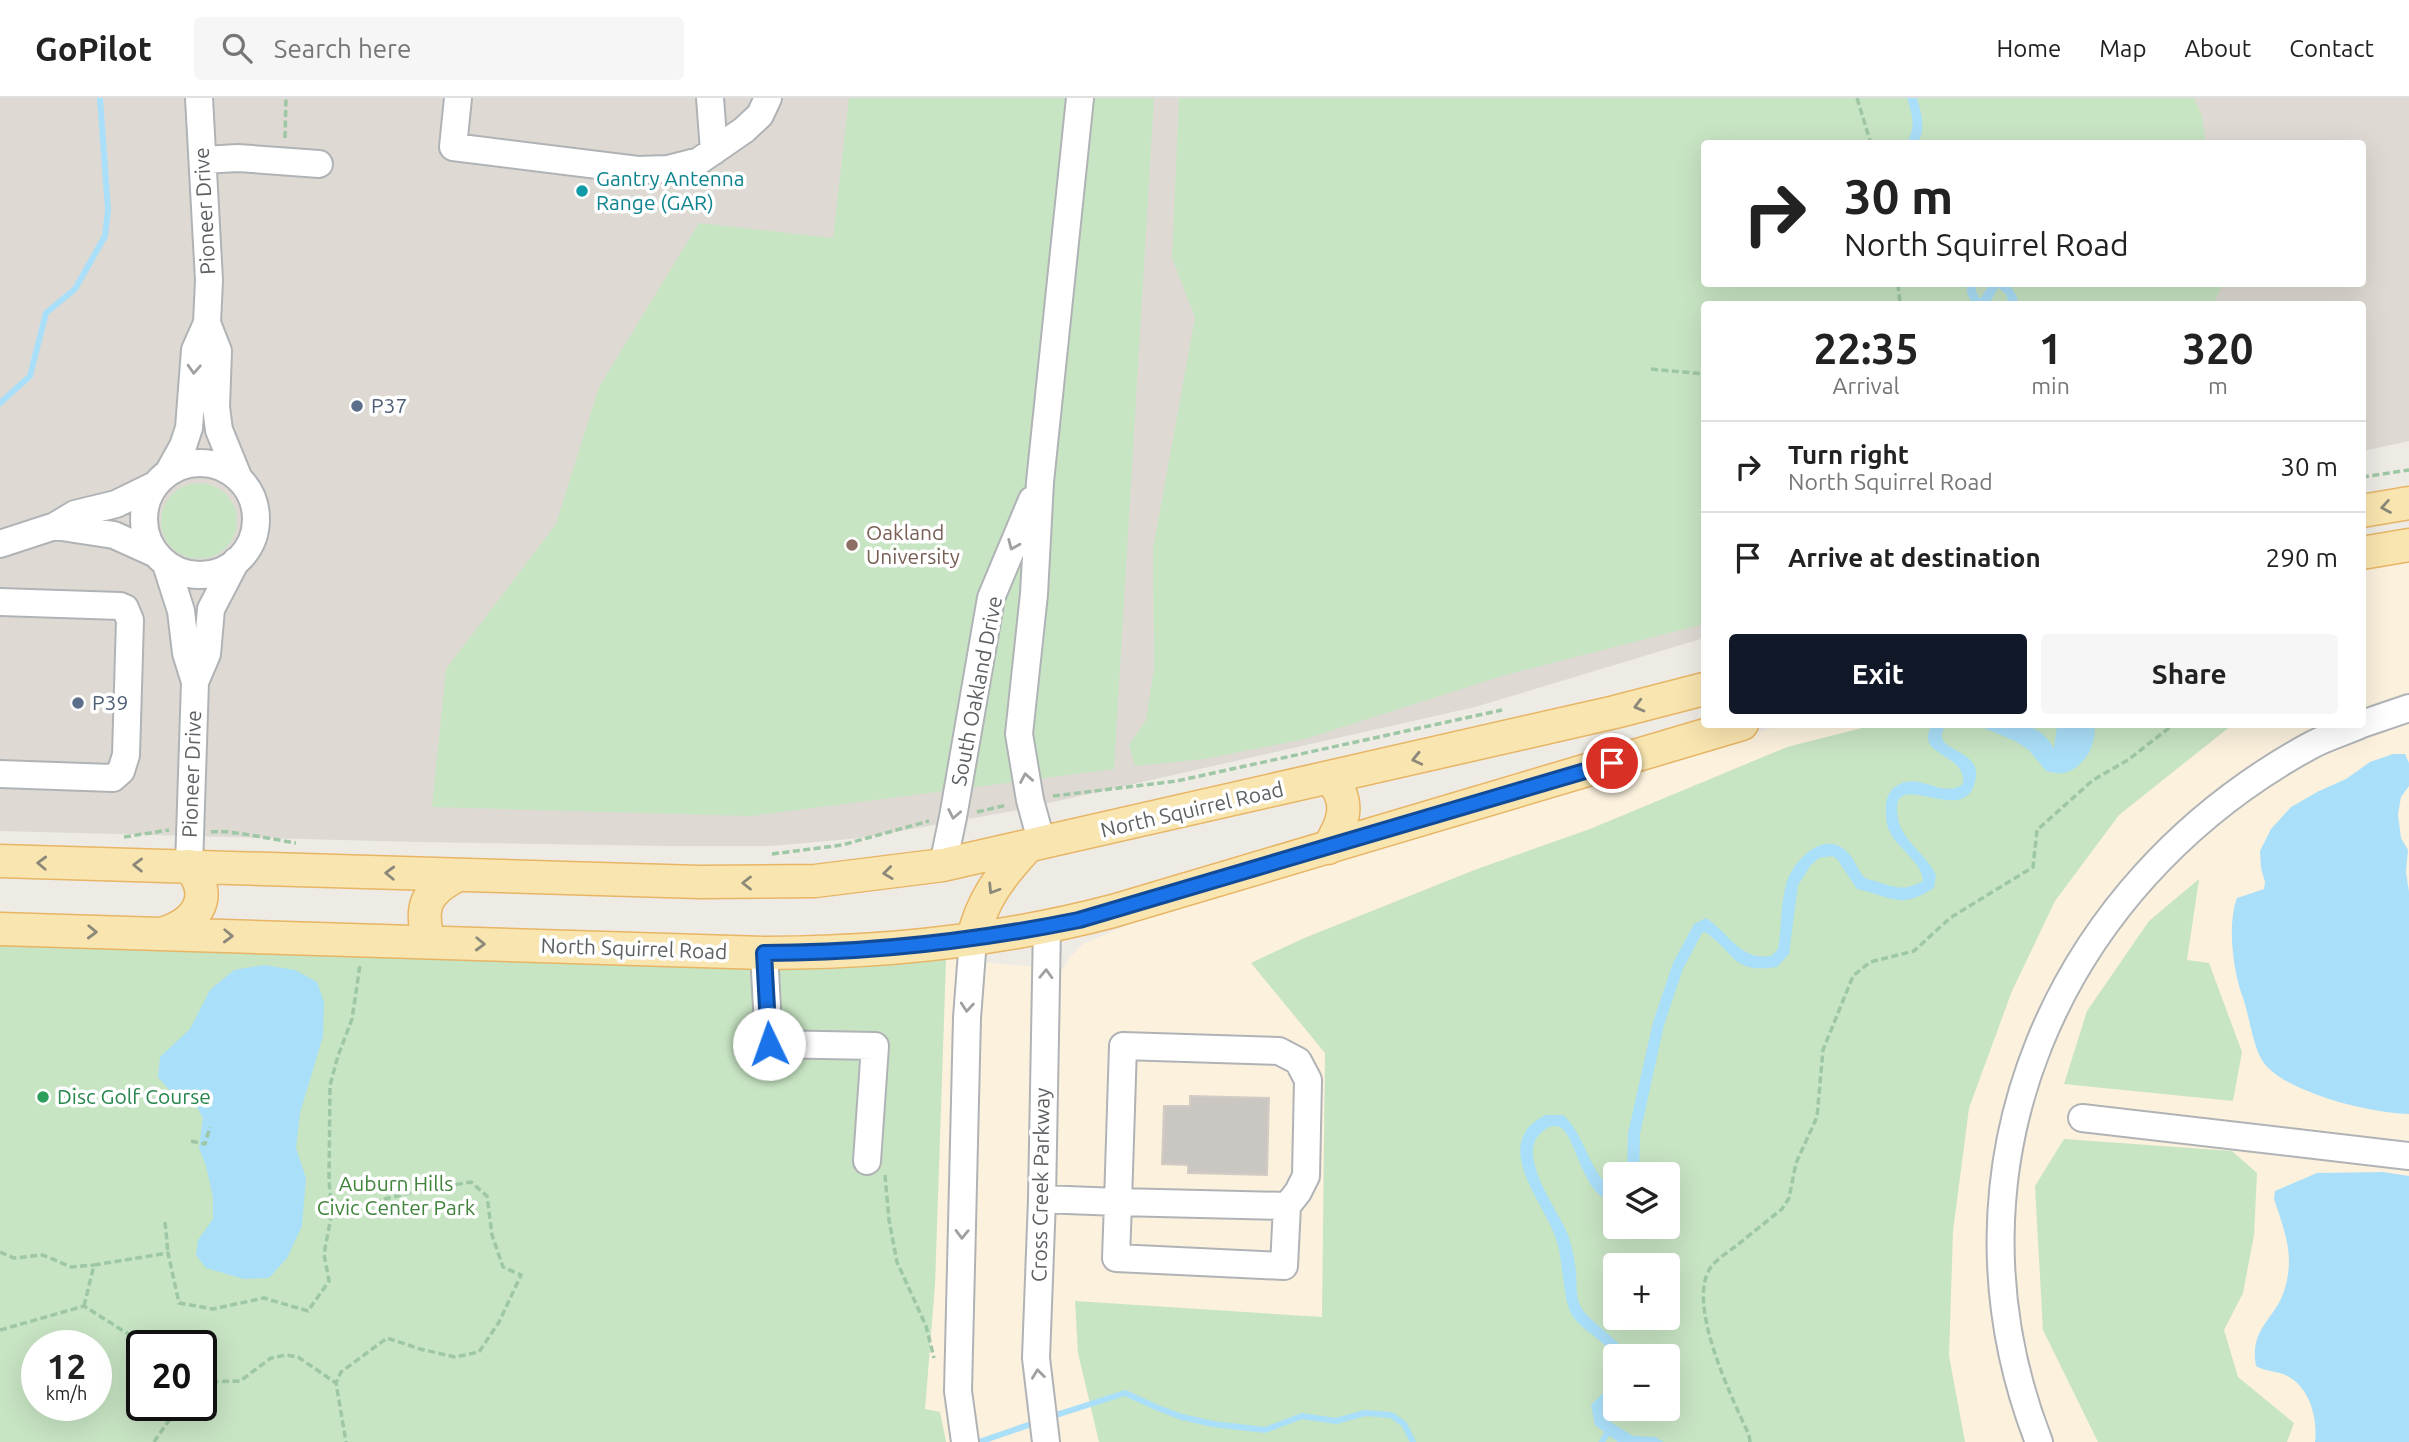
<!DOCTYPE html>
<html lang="en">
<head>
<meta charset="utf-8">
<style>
	body { margin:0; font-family:Ubuntu,sans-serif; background:#f6f6f6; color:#222; height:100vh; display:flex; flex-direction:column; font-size:26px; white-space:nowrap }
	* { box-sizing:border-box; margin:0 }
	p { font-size:23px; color:#767676 }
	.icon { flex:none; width:38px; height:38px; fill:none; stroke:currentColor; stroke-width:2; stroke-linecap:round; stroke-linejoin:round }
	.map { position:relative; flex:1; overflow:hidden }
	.side { position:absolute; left:1701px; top:203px; width:665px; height:427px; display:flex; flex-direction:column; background:#fff; border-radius:7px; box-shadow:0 7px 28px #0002 }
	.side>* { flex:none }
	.top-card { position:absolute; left:1701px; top:42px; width:665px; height:147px; border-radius:7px; box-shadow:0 7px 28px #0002; background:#fff; color:#222; overflow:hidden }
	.fabs { position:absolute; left:1603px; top:1064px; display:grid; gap:14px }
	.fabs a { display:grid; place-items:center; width:77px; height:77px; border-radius:7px; background:#fff; box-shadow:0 7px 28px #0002; font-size:35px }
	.speed { position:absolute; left:21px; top:1232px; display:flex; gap:14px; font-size:35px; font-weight:700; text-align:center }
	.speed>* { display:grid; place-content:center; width:91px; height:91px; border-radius:50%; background:#fff; box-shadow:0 7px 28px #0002; line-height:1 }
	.speed small { font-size:18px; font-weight:400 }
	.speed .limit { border:4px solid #111; border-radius:10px; background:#fff; color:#111 }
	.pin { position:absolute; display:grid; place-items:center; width:60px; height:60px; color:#fff; margin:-30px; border:4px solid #fff; border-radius:50%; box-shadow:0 2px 7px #0007 }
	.me { position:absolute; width:77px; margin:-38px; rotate:357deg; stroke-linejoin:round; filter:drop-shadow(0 0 5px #0008) }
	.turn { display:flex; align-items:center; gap:24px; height:147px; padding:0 28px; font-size:32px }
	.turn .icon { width:91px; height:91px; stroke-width:2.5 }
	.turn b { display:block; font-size:49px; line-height:60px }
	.eta { display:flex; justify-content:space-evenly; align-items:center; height:119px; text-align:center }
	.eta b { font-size:42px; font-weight:700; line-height:49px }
	.cta { display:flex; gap:14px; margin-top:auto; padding:14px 28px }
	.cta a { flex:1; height:80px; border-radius:7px; background:#111827; color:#fff; font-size:28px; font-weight:700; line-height:80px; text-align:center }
	.cta a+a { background:#f6f6f6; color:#222 }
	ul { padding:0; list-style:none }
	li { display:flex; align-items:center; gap:21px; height:91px; padding:0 28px; border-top:2px solid #e0e0e0 }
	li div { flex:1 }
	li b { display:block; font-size:26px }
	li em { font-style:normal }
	header { display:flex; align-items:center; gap:42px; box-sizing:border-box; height:98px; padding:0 35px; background:#fff; border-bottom:2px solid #e0e0e0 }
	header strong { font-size:33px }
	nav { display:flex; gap:38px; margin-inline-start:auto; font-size:24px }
	.search { width:490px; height:63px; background:#f6f6f6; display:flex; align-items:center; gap:18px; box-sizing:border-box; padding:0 24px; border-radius:7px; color:#767676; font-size:26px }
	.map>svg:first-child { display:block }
	.commercial { fill:#fbf1dd; fill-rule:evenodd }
	.education { fill:#dedad3; fill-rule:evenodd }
	.green { fill:#c7e4c3; fill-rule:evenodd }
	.water { fill:#aadff9 }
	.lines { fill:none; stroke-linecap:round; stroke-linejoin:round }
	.stream { stroke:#aadff9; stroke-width:6 }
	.building { fill:#cac6c1; stroke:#d2ccc4; stroke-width:2 }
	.minor-casing { stroke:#b0b3b6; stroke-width:30 }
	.major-casing { stroke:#e7b565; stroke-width:35 }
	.path { stroke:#9ec7a5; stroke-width:3.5; stroke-dasharray:7 3.5; stroke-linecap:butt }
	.minor { stroke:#fff; stroke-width:26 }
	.major { stroke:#f9e5af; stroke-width:32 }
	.oneway { stroke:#9ea0a2 }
	.oneway2 { stroke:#8c897a }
	.route-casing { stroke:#114b97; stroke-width:18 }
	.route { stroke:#1a73e8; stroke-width:12 }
	.culture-dot { fill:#0f9aa8; stroke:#fff; stroke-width:2.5 }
	.service-dot { fill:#5c6f8a; stroke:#fff; stroke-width:2.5 }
	.education-dot { fill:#8d6e63; stroke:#fff; stroke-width:2.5 }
	.leisure-dot { fill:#2e9e5b; stroke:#fff; stroke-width:2.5 }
	.labels { text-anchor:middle; stroke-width:7; stroke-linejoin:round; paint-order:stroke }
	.culture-label { font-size:21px; fill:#0d838f; stroke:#fff; text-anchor:start }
	.street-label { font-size:21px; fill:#5d6164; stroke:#fff }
	.service-label { font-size:21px; fill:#4e5e75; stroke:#fff; text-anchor:start }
	.education-label { font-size:21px; fill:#785e54; stroke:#fff; text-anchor:start }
	.leisure-label { font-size:21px; fill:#27864d; stroke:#fff; text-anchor:start }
	.park-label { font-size:21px; fill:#40843c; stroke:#fff }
</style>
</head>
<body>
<header>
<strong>GoPilot</strong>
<div class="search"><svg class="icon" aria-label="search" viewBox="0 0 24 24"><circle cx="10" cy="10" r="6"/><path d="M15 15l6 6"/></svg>Search here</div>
<nav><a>Home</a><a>Map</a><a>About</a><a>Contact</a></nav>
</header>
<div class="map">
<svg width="2409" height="1344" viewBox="0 0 2409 1344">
	<rect width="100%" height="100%" fill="#eeebe5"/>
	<path class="commercial" d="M 2409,459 L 2409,1344 L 946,1344 L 940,1314 L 925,1311 L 935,1186 L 946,861 L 1063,871 L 1070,859 L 1083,846 L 1146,819 L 1782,627 L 2362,626 L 2363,467 ZM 1615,1076 L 1668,1076 L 1668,1129 L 1615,1129 ZM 1615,1167 L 1668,1167 L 1668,1220 L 1615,1220 ZM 1615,1258 L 1668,1258 L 1668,1311 L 1615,1311 Z"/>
	<path class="education" d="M 0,0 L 2409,0 L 2409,343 L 2363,353 L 2362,206 L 1704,206 L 1704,540 L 1475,609 L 1018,712 L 861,740 L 771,748 L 665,748 L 416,744 L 0,733 ZM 1704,46 L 2362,46 L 2362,186 L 1704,186 Z"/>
	<path class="green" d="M 849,0 L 1154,0 L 1114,671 L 751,718 L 432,709 L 446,571 L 556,426 L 599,289 L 699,125 L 833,140 Z
		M 1179,0 L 2194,0 L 2202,18 L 2206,45 L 1704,46 L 1704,186 L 2223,186 L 2213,206 L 1704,206 L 1704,526 L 1502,578 L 1305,641 L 1204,661 L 1135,668 L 1129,647 L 1146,622 L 1154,571 L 1153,451 L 1195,219 L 1172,160 Z
		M161 423a38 38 0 1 1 76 0a38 38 0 1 1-76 0Z
		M 1874,627 L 2232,627 L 2119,717 L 2055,803 L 2012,893 L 1969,1010 L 1953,1133 L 1949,1258 L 1965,1344 L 1099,1344 L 1078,1255 L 1075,1203 L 1322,1219 L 1325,955 L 1251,865 L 1302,841 L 1477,771 L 1590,731 L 1787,649 ZM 1615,1076 L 1668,1076 L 1668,1129 L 1615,1129 ZM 1615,1167 L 1668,1167 L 1668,1220 L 1615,1220 ZM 1615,1258 L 1668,1258 L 1668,1311 L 1615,1311 Z
		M 2199,781 L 2187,862 L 2209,865 L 2242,954 L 2233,1003 L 2064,986 L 2087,913 L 2149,823 Z
		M 0,839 L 853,866 L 946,861 L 935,1186 L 925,1311 L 940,1314 L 946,1344 L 0,1344 ZM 37,1248 L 96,1248 L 96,1307 L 37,1307 ZM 142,1248 L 201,1248 L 201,1307 L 142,1307 Z
		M 2064,1041 L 2232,1053 L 2257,1075 L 2254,1137 L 2243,1195 L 2224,1232 L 2238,1279 L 2294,1325 L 2287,1344 L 2098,1344 L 2043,1232 L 2035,1088 Z"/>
	<path class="water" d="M 1907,0 L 1917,0 C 1921,15 1927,32 1917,45 L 1906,45 C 1917,30 1912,17 1907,0 Z
		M 1967,186 L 1976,186 L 1976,193 L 1980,201 L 1990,186 L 2009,186 L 2017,199 L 2018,206 L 2009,206 L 2006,196 L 1998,190 L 1989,206 L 1972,206 L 1967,195 Z
		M 1932,627 L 1946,627 C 1927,654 1979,649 1976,678 C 1970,733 1899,672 1897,709 C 1897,715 1898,724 1901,730 C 1910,748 1927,759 1936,777 L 1934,790 C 1899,812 1893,799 1857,791 L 1837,761 L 1832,758 L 1819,760 L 1811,767 L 1798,787 L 1789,856 L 1777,869 C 1731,876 1736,855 1705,834 L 1702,835 L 1683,871 L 1664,927 L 1640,1036 L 1639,1076 L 1627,1076 L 1628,1035 L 1653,924 L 1673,865 L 1694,826 L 1706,820 C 1729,835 1740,863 1771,858 L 1778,851 C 1782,829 1780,808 1786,787 C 1791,765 1822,732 1845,752 C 1853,758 1857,770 1863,778 C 1867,782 1873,782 1878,784 C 1896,790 1905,793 1923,783 C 1923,765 1897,750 1890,734 C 1886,727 1886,720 1886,713 C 1885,701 1889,691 1900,686 C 1920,675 1944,701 1963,686 C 1967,654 1913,659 1932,627 Z
		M 1977,627 C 2007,626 2038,619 2054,651 L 2057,627 L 2094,627 C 2098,645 2083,672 2063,675 C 2058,676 2051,674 2046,673 L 2029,652 L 2015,643 Z
		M 2393,656 L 2405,656 L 2409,665 L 2409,688 L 2401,699 L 2398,716 L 2401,740 L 2408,752 L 2406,774 L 2409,794 L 2409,1016 C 2373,1016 2281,994 2262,962 C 2253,948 2249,917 2243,900 C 2233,873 2227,827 2237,800 L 2264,791 L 2265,784 L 2261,770 L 2260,753 L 2271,731 L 2291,709 L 2319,693 L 2346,681 L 2370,664 Z
		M 264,867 L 295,872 L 317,884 L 324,904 L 323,938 L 300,1015 L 296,1050 L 306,1080 L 302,1128 L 287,1160 L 269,1180 L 244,1181 L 206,1170 L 196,1157 L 198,1142 L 213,1121 L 213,1099 L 206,1068 L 199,1050 L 203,1020 L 197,1009 L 173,996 L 158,979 L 160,959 L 190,931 L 210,892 L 234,872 Z
		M 1545,1017 L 1563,1017 C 1584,1034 1593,1084 1615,1092 L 1615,1104 C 1583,1101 1576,1037 1560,1029 C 1552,1026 1546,1030 1541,1035 C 1515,1057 1559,1113 1568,1137 C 1572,1148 1575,1163 1576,1174 C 1577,1186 1575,1200 1582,1211 C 1592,1225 1613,1238 1625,1252 L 1626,1258 L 1615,1258 L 1615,1264 C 1610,1243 1583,1235 1572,1217 C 1563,1203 1563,1163 1557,1144 C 1549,1113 1502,1062 1528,1030 C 1532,1025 1539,1021 1545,1017 Z
		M 2383,1074 L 2409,1078 L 2409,1344 L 2315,1344 C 2318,1319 2309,1286 2283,1276 C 2274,1273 2265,1273 2256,1268 C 2249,1229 2276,1222 2285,1190 C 2295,1156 2284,1132 2274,1101 L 2275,1093 L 2317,1075 Z
		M 1615,1277 L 1615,1299 L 1604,1310 L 1606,1321 L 1633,1338 L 1655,1339 L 1664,1344 L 1618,1344 L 1595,1327 L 1591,1307 L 1613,1285 Z"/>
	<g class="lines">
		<path class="stream" d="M 0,305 L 30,278 L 46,215 L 75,191 L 105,138 L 108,112 L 100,0
			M 1050,1319 L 1125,1295 L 1158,1310 L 1182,1319 L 1213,1326 L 1265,1332 L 1302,1318 L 1336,1323 L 1365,1315 L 1391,1317 L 1404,1326 L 1413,1344
			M 979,1344 L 1037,1324
			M 1602,1344 L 1606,1337"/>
	</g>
	<path class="building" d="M 1190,998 L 1269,1000 L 1267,1077 L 1188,1075 L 1188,1067 L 1162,1066 L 1164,1008 L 1190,1008 Z"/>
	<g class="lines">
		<defs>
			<path id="minor" d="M 458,0 L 453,49 L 638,72 L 668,71 L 699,63 L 744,32 L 760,17 L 768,0
				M 710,0 L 714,53
				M 203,62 L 238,60 L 319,66
				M 207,225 L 218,253 L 216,309 L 219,332 L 239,381
				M144 421a56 56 0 1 1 112 0a56 56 0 1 1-112 0Z
				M 168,375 L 183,348 L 189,330 L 195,252 L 207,225 L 209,182 L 199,0
				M 55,428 L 114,437 L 156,456
				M 0,446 L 55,428 L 75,416 L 116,406 L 155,387
				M 166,466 L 181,513 L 186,555 L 195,584 L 189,768
				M 0,504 L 120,508 L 125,510 L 130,522 L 126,657 L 121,673 L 113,680 L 0,676
				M 195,584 L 207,556 L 211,511 L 236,463
				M 2362,626 L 2409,610
				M 1042,746 L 1030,702 L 1019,636 L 1034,496 L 1040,384 L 1080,0
				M 943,767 L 953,719 L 991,500 L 1032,402
				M 764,855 L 769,946 L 875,948 L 867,1063
				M 2082,1020 L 2409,1058
				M 1042,1101 L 1118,1104 L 1123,948 L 1279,953 L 1298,963 L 1308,982 L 1306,1078 L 1298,1094 L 1287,1108 L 1284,1168 L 1116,1160 L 1118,1104 L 1287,1108
				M 965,1344 L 958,1293 L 967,920 L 973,841
				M 1046,1344 L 1036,1260 L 1042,1101 L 1047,829
				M 2039,1344 C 1932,1070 2057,787 2308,649 C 2325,639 2345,634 2362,626"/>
			<path id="major" d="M 2362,413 L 2409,405
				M 2362,455 L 2409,447
				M 1328,750 C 1343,726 1352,705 1331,681
				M 0,763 L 699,784 L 815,783 L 943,767 L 1615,614 L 1704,591
				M 0,831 L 764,855 C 882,855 999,843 1113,813 L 1742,626
				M 161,836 C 196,826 216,799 189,768
				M 973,841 C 981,803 1001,777 1027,749
				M 429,844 C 419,809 425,794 458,777"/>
		</defs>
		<use href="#minor" class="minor-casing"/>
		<use href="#major" class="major-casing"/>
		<path class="path" d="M 1857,0 L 1871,46
			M 285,40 L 286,0
			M 1898,186 L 1900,206
			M 1651,271 L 1704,276
			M 2362,379 L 2409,372
			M 1053,698 L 1177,683 L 1502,612
			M 977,714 L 1007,707
			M 211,734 C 226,731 276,742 296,745
			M 124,739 L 169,732
			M 772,756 L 842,747 L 929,723
			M 191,1043 L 205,1046 L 210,1029
			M 885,1077 L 889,1122 L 897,1164 L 926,1228 L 934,1260
			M 333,1114 L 417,1093 L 471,1084 L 487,1098 L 492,1137 L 503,1169 L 521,1177 L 499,1224 L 479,1254 L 455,1259 L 420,1251 L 387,1240 L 341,1274 L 336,1285
			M 165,1124 L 168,1155
			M 0,1154 L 14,1160 L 43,1157 L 71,1169 L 94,1167
			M 84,1208 L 94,1167 L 168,1155 L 179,1205 L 213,1211 L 264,1200 L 308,1213 L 329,1183 L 324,1156 L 332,1114 L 329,1083 L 330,987 L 338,958 L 352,921 L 360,867
			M 0,1232 L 84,1208 L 147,1248
			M 201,1284 L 240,1283 L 271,1260 L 286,1257 L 298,1259 L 336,1285 L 346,1344
			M 154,1344 L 167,1325 L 185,1307
			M 1750,1344 L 1749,1337 C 1733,1302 1685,1205 1711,1169 C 1717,1161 1728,1154 1736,1148 C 1751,1136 1767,1123 1782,1111 L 1789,1100 L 1796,1065 L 1817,1019 L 1823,952 L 1853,878 L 1870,864 L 1914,853 L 1950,820 L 2033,769 L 2037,732 L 2093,682 L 2128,662 L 2174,626"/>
		<use href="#minor" class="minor"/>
		<use href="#major" class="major"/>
	</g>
	<defs><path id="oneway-chevron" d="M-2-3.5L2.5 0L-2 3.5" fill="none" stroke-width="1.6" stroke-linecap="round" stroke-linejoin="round" transform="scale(1.75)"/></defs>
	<g class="oneway">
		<use href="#oneway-chevron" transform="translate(194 271) rotate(93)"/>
		<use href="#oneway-chevron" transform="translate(1013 447) rotate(113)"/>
		<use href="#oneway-chevron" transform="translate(1026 680) rotate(-100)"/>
		<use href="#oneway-chevron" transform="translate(954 716) rotate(101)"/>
		<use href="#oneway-chevron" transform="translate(1046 876) rotate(-88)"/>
		<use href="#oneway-chevron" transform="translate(967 909) rotate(95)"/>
		<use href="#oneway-chevron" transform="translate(962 1136) rotate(91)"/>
		<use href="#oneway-chevron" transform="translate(1038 1276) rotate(-97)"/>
	</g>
	<g class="oneway2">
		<use href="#oneway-chevron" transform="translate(2386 409) rotate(170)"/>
		<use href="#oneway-chevron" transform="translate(1639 608) rotate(165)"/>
		<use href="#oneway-chevron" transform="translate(1417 661) rotate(167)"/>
		<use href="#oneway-chevron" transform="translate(42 765) rotate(-178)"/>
		<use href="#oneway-chevron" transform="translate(138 767) rotate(-179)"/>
		<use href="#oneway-chevron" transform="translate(390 775) rotate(-178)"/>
		<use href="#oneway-chevron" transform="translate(888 775) rotate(173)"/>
		<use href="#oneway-chevron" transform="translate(747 785) rotate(-180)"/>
		<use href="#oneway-chevron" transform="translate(993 791) rotate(122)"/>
		<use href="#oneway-chevron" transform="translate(92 834) rotate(2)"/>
		<use href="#oneway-chevron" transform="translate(228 838) rotate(2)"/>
		<use href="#oneway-chevron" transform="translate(480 846) rotate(2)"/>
	</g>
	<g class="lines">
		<defs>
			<path id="route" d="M 769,946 L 764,855 C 871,855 975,843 1079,822 L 1612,665"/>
		</defs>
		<use href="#route" class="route-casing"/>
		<use href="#route" class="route"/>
	</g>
	<circle class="culture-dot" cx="582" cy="93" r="7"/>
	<g class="service-dot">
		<circle cx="357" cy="308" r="7"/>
		<circle cx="78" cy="605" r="7"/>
	</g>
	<circle class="education-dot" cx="852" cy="447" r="7"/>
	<circle class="leisure-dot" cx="43" cy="999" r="7"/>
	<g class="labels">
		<g class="culture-label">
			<text x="596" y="88">Gantry Antenna<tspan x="596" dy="24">Range (GAR)</tspan></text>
		</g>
		<g class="street-label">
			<text transform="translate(205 113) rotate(-93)" y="7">Pioneer Drive</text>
			<text transform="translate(977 593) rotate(-79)" y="7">South Oakland Drive</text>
			<text transform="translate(192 676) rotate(-88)" y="7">Pioneer Drive</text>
			<text transform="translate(1192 712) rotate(-13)" y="7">North Squirrel Road</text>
			<text transform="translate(634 851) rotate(2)" y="7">North Squirrel Road</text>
			<text transform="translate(1041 1087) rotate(-89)" y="7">Cross Creek Parkway</text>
		</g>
		<g class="service-label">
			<text x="371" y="315">P37</text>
			<text x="92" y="612">P39</text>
		</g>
		<g class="education-label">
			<text x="866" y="442">Oakland<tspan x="866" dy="24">University</tspan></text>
		</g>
		<g class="leisure-label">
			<text x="57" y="1006">Disc Golf Course</text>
		</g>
		<g class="park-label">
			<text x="396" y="1093">Auburn Hills<tspan x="396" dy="24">Civic Center Park</tspan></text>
		</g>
	</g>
</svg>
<div class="fabs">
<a><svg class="icon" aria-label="layers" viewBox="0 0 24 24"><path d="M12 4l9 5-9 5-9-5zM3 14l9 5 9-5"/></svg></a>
<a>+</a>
<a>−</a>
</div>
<div class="speed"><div>12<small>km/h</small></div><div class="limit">20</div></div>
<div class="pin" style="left:1612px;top:665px;background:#d93025"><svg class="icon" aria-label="arrive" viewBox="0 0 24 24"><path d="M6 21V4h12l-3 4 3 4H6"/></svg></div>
<svg class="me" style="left:769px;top:946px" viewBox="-20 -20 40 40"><circle r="19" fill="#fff"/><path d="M0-13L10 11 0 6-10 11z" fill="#1a73e8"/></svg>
<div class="top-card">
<div class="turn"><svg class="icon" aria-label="right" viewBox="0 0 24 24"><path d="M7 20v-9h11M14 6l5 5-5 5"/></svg><div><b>30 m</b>North Squirrel Road</div></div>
</div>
<section class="side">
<div class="eta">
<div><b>22:35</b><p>Arrival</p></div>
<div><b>1</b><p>min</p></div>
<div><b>320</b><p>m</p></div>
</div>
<ul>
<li><svg class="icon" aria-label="right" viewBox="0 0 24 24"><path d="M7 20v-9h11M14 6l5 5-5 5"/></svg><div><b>Turn right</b><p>North Squirrel Road</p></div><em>30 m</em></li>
<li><svg class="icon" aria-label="arrive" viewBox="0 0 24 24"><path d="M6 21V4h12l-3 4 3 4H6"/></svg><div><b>Arrive at destination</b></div><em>290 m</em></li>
</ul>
<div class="cta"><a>Exit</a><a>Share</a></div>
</section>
</div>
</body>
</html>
